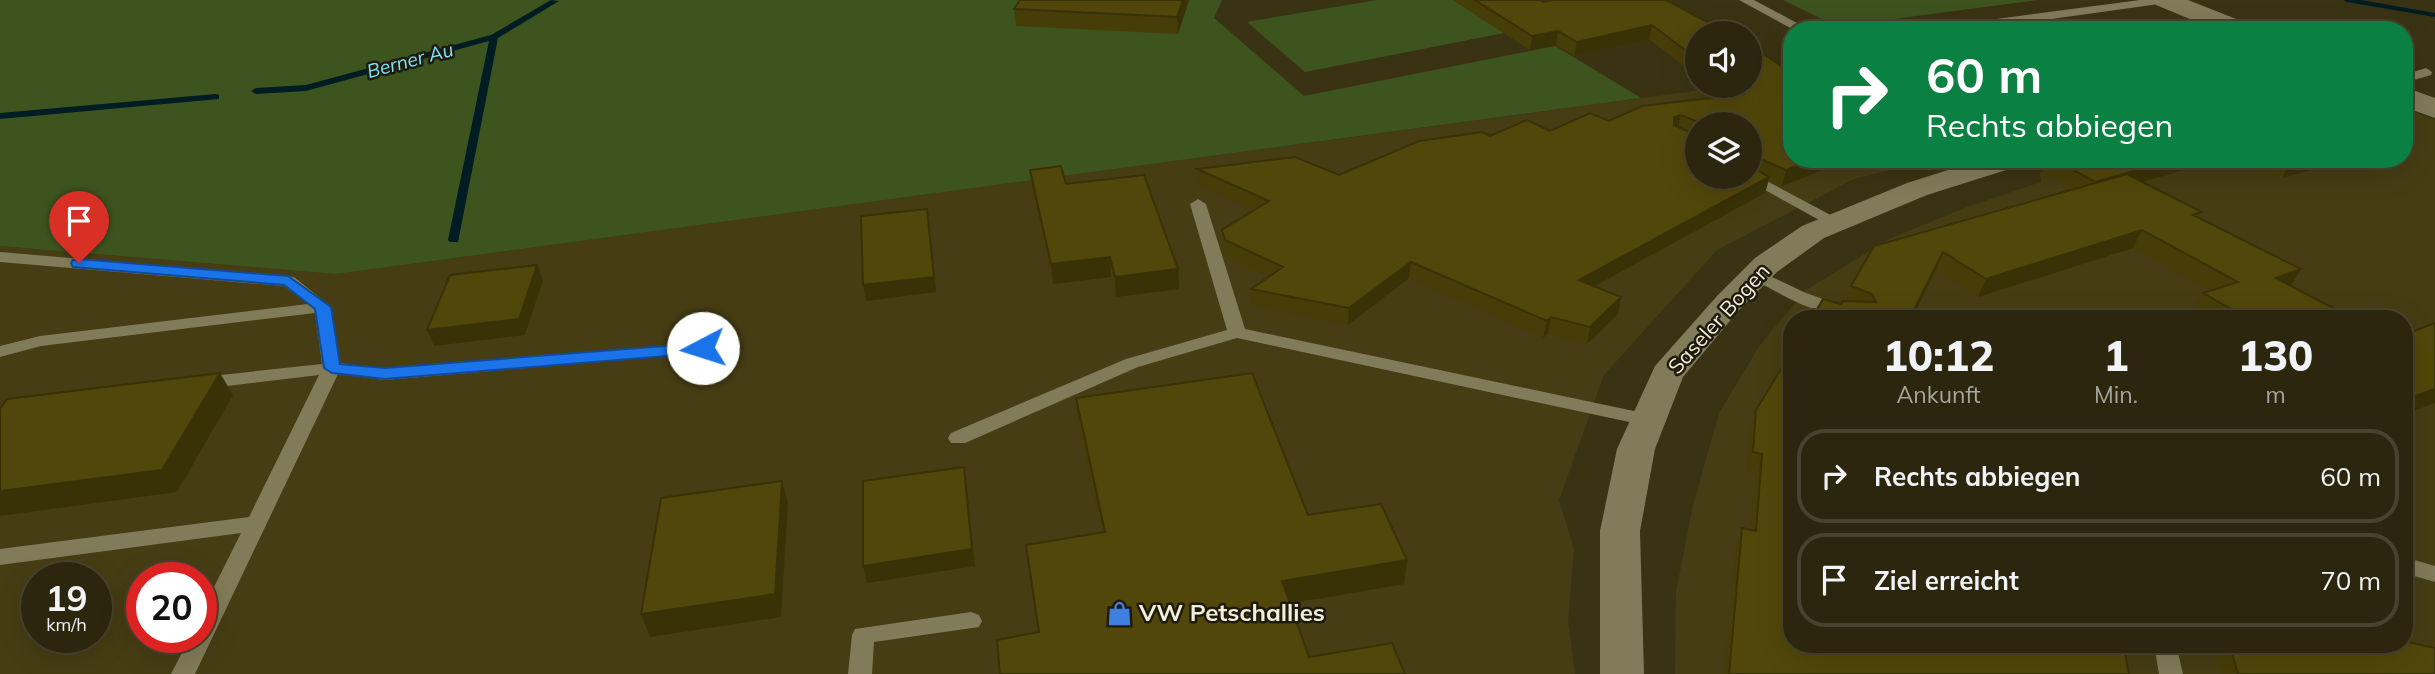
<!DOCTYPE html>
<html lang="de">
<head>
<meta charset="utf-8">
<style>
	body { margin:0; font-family:Mulish,sans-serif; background:#38321c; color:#f1f3f6; height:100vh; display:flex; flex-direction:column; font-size:26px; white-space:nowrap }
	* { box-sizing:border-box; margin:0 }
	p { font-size:23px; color:#a6a59e }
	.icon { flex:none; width:38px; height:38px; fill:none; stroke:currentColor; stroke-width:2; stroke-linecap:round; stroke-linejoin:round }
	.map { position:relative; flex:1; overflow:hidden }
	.drawer { position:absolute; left:1783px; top:310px; width:630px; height:343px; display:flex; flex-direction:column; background:#2c260e; border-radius:28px; box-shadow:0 7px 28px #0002,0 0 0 2px #48432e }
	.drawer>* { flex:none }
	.banner { position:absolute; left:1783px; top:21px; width:630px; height:147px; border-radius:28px; box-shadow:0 7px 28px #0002,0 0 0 2px #48432e; background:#0b8043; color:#fff; overflow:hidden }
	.tools { position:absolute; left:1685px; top:21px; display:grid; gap:14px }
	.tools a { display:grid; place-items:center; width:77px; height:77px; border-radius:50%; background:#2c260e; box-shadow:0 7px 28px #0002,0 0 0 2px #48432e; font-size:35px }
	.speed { position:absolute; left:21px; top:562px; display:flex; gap:14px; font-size:35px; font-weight:700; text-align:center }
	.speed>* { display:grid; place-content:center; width:91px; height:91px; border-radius:50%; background:#2c260e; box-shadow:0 7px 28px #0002,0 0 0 2px #48432e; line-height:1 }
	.speed small { font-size:18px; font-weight:400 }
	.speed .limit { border:10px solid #d22; background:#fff; color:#111 }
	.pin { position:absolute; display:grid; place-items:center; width:60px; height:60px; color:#fff; margin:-72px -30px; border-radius:50% 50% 50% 0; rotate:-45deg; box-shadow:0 0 7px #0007 }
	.pin .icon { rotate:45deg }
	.me { position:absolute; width:77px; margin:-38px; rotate:265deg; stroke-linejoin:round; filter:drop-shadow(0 0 5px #0008) }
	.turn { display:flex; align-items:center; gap:24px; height:147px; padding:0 28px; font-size:32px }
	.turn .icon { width:91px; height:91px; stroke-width:2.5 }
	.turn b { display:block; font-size:49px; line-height:60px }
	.eta { display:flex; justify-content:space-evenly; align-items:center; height:119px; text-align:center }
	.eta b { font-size:42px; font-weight:800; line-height:49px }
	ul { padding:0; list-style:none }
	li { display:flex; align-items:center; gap:21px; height:94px; margin:0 14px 10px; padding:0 14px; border:4px solid #48432e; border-radius:28px }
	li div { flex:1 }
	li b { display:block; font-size:26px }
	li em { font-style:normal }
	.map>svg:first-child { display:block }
	.built { fill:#463d14; fill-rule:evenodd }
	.green { fill:#3e541f }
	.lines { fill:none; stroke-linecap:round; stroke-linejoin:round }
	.stream { fill:#001d24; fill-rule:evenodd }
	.service { fill:#827b59; fill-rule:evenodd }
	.minor { fill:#827b59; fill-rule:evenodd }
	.tertiary { fill:#827b59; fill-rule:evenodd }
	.wall { fill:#473d09; fill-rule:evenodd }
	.shaded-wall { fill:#393207 }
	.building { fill:#52470a; stroke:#393207; stroke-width:2 }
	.route { fill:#1a73e8; stroke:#114b97; stroke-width:2 }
	.labels { text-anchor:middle; stroke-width:5; stroke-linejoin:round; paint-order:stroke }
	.far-water-label { font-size:19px; font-style:italic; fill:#7fe4fd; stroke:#1e1b0d }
	.street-label { font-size:21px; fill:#f2eedc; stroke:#1e1b0d }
	.near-poi-label { font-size:24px; font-weight:bold; fill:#f2eedc; stroke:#1e1b0d; text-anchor:start }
</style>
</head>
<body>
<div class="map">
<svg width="2435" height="674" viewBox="0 0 2435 674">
	<rect width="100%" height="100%" fill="#3a3313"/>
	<path class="built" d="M 1731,86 L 1750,86 L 1792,159 L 1935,159 L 1854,179 L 1717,250 L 1604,375 L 1559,500 L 1574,549 L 1568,620 L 1575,674 L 0,674 L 0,246 L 336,274 ZM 1698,124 L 1750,124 L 1750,177 L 1698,177 ZM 37,578 L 96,578 L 96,637 L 37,637 ZM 142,578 L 201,578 L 201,637 L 142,637 Z
		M 2405,109 L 2435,120 L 2435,674 L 1675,674 L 1676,592 L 1693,505 L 1719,413 L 1760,345 L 1806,290 L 1889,239 L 1967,207 L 2041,182 L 2040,173 L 2091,159 L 2404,159 ZM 1792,318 L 2404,318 L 2404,644 L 1792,644 Z"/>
	<path class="green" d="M 0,0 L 1222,0 L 1214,18 L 1304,96 L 1555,46 L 1641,98 L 336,274 L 0,246 Z
		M 1377,0 L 1453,0 L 1504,33 L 1305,72 L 1247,22 Z
		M 1783,0 L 2038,0 L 1818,29 L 1807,24 L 1824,20 Z"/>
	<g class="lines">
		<path class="stream" d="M 551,0 L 559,1 L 498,38 L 458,242 L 450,242 L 448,240 L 489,41 L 306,91 L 256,94 L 251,91 L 256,88 L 306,85 L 491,35 Z
			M 2343,0 L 2361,0 L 2435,13 L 2435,17 L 2347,2 Z
			M 216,94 L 219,95 L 219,99 L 0,119 L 0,113 Z"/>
		<path class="service" d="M 1739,0 L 1754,0 L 1810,30 L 1794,30 Z
			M 2140,0 L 2172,0 L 2166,3 L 1972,30 L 1937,30 L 1943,26 Z
			M 2426,68 L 2432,72 L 2431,75 L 2404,83 L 2404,75 Z
			M 1750,172 L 1840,220 L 1843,223 L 1840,226 L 1830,226 L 1745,179 L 1743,177 L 1750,177 Z
			M 1198,199 L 1206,204 L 1245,329 L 1648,414 L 1655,416 L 1657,420 L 1655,424 L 1648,426 L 1237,338 L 1138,367 L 965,443 L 951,443 L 948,438 L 951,433 L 1126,359 L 1227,330 L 1190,204 Z
			M 0,252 L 294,277 L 331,307 L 340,363 L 385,368 L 703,343 L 712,348 L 703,353 L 385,380 L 338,374 L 195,674 L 171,674 L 190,637 L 201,637 L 201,613 L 241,533 L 0,565 L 0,549 L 249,517 L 319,375 L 202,389 L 193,383 L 202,377 L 322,364 L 315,313 L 41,346 L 0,357 L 0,346 L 40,336 L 308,304 L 284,286 L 0,262 Z
			M 1757,270 L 1806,293 L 1865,314 L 1868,318 C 1827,322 1786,297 1751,278 L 1749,275 Z
			M 2404,557 L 2435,566 L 2435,582 L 2404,573 Z
			M 971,612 L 979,615 L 982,621 L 979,627 L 874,642 L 872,674 L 848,674 L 852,635 L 855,629 Z
			M 2154,644 L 2176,644 L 2183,674 L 2159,674 Z"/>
		<path class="minor" d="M 1983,159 L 2025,159 L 2022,165 L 1927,195 L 1824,238 L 1777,272 L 1739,310 L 1683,377 L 1655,449 L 1640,531 L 1644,674 L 1600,674 L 1600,531 L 1617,449 L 1655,366 L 1717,296 L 1755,258 L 1802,226 L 1907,183 Z"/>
		<path class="tertiary" d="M 2152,0 L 2188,0 L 2249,24 L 2253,30 L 2216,30 L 2156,5 Z
			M 2404,87 L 2435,98 L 2435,118 L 2404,107 Z"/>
	</g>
	<path class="wall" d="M 1189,0 L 1178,34 L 1016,26 L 1014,9 Z
		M 1453,0 L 1540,0 L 1543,2 L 1698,33 L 1698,77 L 1649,39 L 1574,56 L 1556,45 L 1530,50 Z
		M 1709,86 L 1750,86 L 1792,159 L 1782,186 L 1769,180 L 1765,193 L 1595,286 L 1621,297 L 1618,314 L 1587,344 L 1548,334 L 1543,338 L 1409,278 L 1348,325 L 1250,305 L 1251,289 L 1269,277 L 1225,256 L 1222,246 L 1222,230 L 1254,210 L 1198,185 L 1197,169 L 1339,175 L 1490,136 L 1550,131 L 1609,121 L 1723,96 ZM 1698,124 L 1750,124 L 1750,177 L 1698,177 Z
		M 2049,159 L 2224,159 L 2143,182 L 2202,212 L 2199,217 L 2301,269 L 2291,286 L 2352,318 L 2205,318 L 2193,311 L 2203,293 L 2211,291 L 2133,248 L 1978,297 L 1936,270 L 1912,318 L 1841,304 L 1846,301 L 1851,286 L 2074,189 L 2043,173 Z
		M 2241,159 L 2350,159 L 2282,178 Z
		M 1030,170 L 1066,184 L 1178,269 L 1179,289 L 1116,297 L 1111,277 L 1053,284 L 1032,188 Z
		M 1076,398 L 1308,515 L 1407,560 L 1404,584 L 1290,604 L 1309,657 L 1405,674 L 1038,632 L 1026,545 L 1102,533 L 1078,421 Z
		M 1756,410 L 2129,674 L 1724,674 L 1736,547 L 1742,528 L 1751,530 L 1755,473 L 1746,471 L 1750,429 Z
		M 2125,644 L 2146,644 L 2143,649 Z
		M 2212,644 L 2404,644 L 2435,674 L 2221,674 Z"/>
	<path class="shaded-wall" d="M 1183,0 L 1189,0 L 1178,34 L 1177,17 Z
		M 1652,25 L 1649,39 L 1574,56 L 1577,42 Z
		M 1558,31 L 1556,45 L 1530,50 L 1532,36 Z
		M 1681,115 L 1677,130 L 1671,132 L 1674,117 Z
		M 1816,159 L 1852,159 L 1782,186 L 1786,170 Z
		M 2176,159 L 2224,159 L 2088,197 L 2095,182 Z
		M 2304,159 L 2350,159 L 2282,178 L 2290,163 Z
		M 1769,177 L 1765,193 L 1576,296 L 1579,280 Z
		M 927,209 L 936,292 L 866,301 L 863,285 Z
		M 2142,230 L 2133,248 L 1978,297 L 1986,279 Z
		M 1943,252 L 1936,270 L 1912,318 L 1910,318 Z
		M 1110,257 L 1111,277 L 1053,284 L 1051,264 Z
		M 1411,262 L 1409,278 L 1348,325 L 1349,308 Z
		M 537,265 L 543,280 L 525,335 L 434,346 L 427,330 Z
		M 1178,269 L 1179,289 L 1116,297 L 1115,277 Z
		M 2301,269 L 2290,287 L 2276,278 Z
		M 1621,297 L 1618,314 L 1587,344 L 1590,327 Z
		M 1551,317 L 1548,334 L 1543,338 L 1547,321 Z
		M 220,373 L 233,395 L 177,492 L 0,516 L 0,491 Z
		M 2435,389 L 2435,403 L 2404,414 L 2404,400 Z
		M 964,467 L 975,566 L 867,583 L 863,566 Z
		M 782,481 L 788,503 L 781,617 L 650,637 L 641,614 Z
		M 1407,560 L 1404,584 L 1281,605 L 1282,581 Z"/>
	<path class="building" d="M 1020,0 L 1183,0 L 1177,17 L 1014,9 Z
		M 1475,0 L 1540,0 L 1543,2 L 1553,0 L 1666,0 L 1728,33 L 1698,33 L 1698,60 L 1652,25 L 1577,42 L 1558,31 L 1532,36 Z
		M 1750,45 L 1792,73 L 1792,159 L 1816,159 L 1786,170 L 1752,155 L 1752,159 L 1750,159 L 1750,124 L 1702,124 L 1681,115 L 1674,117 L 1674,125 L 1698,136 L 1698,177 L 1750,177 L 1750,166 L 1769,177 L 1579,280 L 1621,297 L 1590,327 L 1551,317 L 1547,321 L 1411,262 L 1349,308 L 1251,289 L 1283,267 L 1225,240 L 1222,230 L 1269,201 L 1197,169 L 1295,157 L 1339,175 L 1419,141 L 1482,132 L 1490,136 L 1527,120 L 1550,131 L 1590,113 L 1609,121 L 1642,106 L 1743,94 L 1732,86 L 1750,86 Z
		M 2053,159 L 2176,159 L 2095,182 Z
		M 2282,159 L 2304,159 L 2290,163 Z
		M 1061,166 L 1066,184 L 1144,175 L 1178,269 L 1115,277 L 1110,257 L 1051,264 L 1030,170 Z
		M 2127,174 L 2202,212 L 2193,215 L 2301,269 L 2276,278 L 2352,318 L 2247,318 L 2203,293 L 2238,282 L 2142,230 L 1986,279 L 1943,252 L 1910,318 L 1812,318 L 1823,299 L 1841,304 L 1843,301 L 1876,302 L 1872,294 L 1851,286 L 1874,246 Z
		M 927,209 L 934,277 L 863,285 L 861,216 Z
		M 537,265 L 519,319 L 427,330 L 450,275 Z
		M 2435,323 L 2435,389 L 2404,400 L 2404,335 Z
		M 1792,351 L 1792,644 L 2123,644 L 2129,674 L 1729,674 L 1742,528 L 1756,531 L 1762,454 L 1753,452 L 1756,410 Z
		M 220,373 L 162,470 L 0,491 L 0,409 L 7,399 Z
		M 1252,373 L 1308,515 L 1381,504 L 1407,560 L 1282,581 L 1309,657 L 1392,643 L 1405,674 L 1000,674 L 997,640 L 1039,632 L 1026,545 L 1105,532 L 1076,398 Z
		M 964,467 L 972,549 L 863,566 L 863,481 Z
		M 782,481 L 775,594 L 641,614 L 661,498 Z
		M 2404,641 L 2435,648 L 2435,674 L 2238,674 L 2229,644 L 2404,644 Z"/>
	<path class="route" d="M 79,259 L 288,276 L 331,307 L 340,364 L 385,368 L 703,343 L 711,348 L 703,353 L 385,379 L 332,373 L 324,368 L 315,309 L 284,285 L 73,267 L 71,263 L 73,260 Z"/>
	<defs>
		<symbol id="shop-bare" viewBox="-9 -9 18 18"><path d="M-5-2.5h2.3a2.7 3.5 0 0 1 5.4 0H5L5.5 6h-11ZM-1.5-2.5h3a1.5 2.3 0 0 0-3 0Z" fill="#3f7fe0" stroke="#1e1b0d" stroke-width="2.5" paint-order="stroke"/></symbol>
	</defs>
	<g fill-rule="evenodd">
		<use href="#shop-bare" x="1102" y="596" width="35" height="35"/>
	</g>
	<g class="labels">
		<g class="far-water-label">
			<text transform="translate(410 60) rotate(-15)" y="7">Berner Au</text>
		</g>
		<g class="street-label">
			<text transform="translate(1719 319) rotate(-48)" y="7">Saseler Bogen</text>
		</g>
		<g class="near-poi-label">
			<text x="1139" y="621">VW Petschallies</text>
		</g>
	</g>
</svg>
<div class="tools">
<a><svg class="icon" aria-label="sound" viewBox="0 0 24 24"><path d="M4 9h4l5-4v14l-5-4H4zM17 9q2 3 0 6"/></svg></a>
<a><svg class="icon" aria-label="layers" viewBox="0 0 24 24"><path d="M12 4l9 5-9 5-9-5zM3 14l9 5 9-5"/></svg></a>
</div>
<div class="speed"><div>19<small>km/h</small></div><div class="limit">20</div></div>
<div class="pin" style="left:79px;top:263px;background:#d93025"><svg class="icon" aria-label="arrive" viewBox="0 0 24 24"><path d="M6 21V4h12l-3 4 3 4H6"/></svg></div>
<svg class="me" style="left:703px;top:348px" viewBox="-20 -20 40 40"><circle r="19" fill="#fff"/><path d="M0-13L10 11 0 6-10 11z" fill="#1a73e8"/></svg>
<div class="banner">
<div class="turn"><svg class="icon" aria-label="right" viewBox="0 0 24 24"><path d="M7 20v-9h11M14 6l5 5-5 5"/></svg><div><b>60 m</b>Rechts abbiegen</div></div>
</div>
<section class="drawer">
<div class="eta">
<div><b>10:12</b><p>Ankunft</p></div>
<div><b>1</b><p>Min.</p></div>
<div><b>130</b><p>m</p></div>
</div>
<ul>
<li><svg class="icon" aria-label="right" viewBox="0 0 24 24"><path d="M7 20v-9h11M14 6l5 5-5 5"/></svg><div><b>Rechts abbiegen</b></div><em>60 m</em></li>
<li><svg class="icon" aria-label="arrive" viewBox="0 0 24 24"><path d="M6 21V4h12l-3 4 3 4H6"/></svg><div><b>Ziel erreicht</b></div><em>70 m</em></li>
</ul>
</section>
</div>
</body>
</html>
